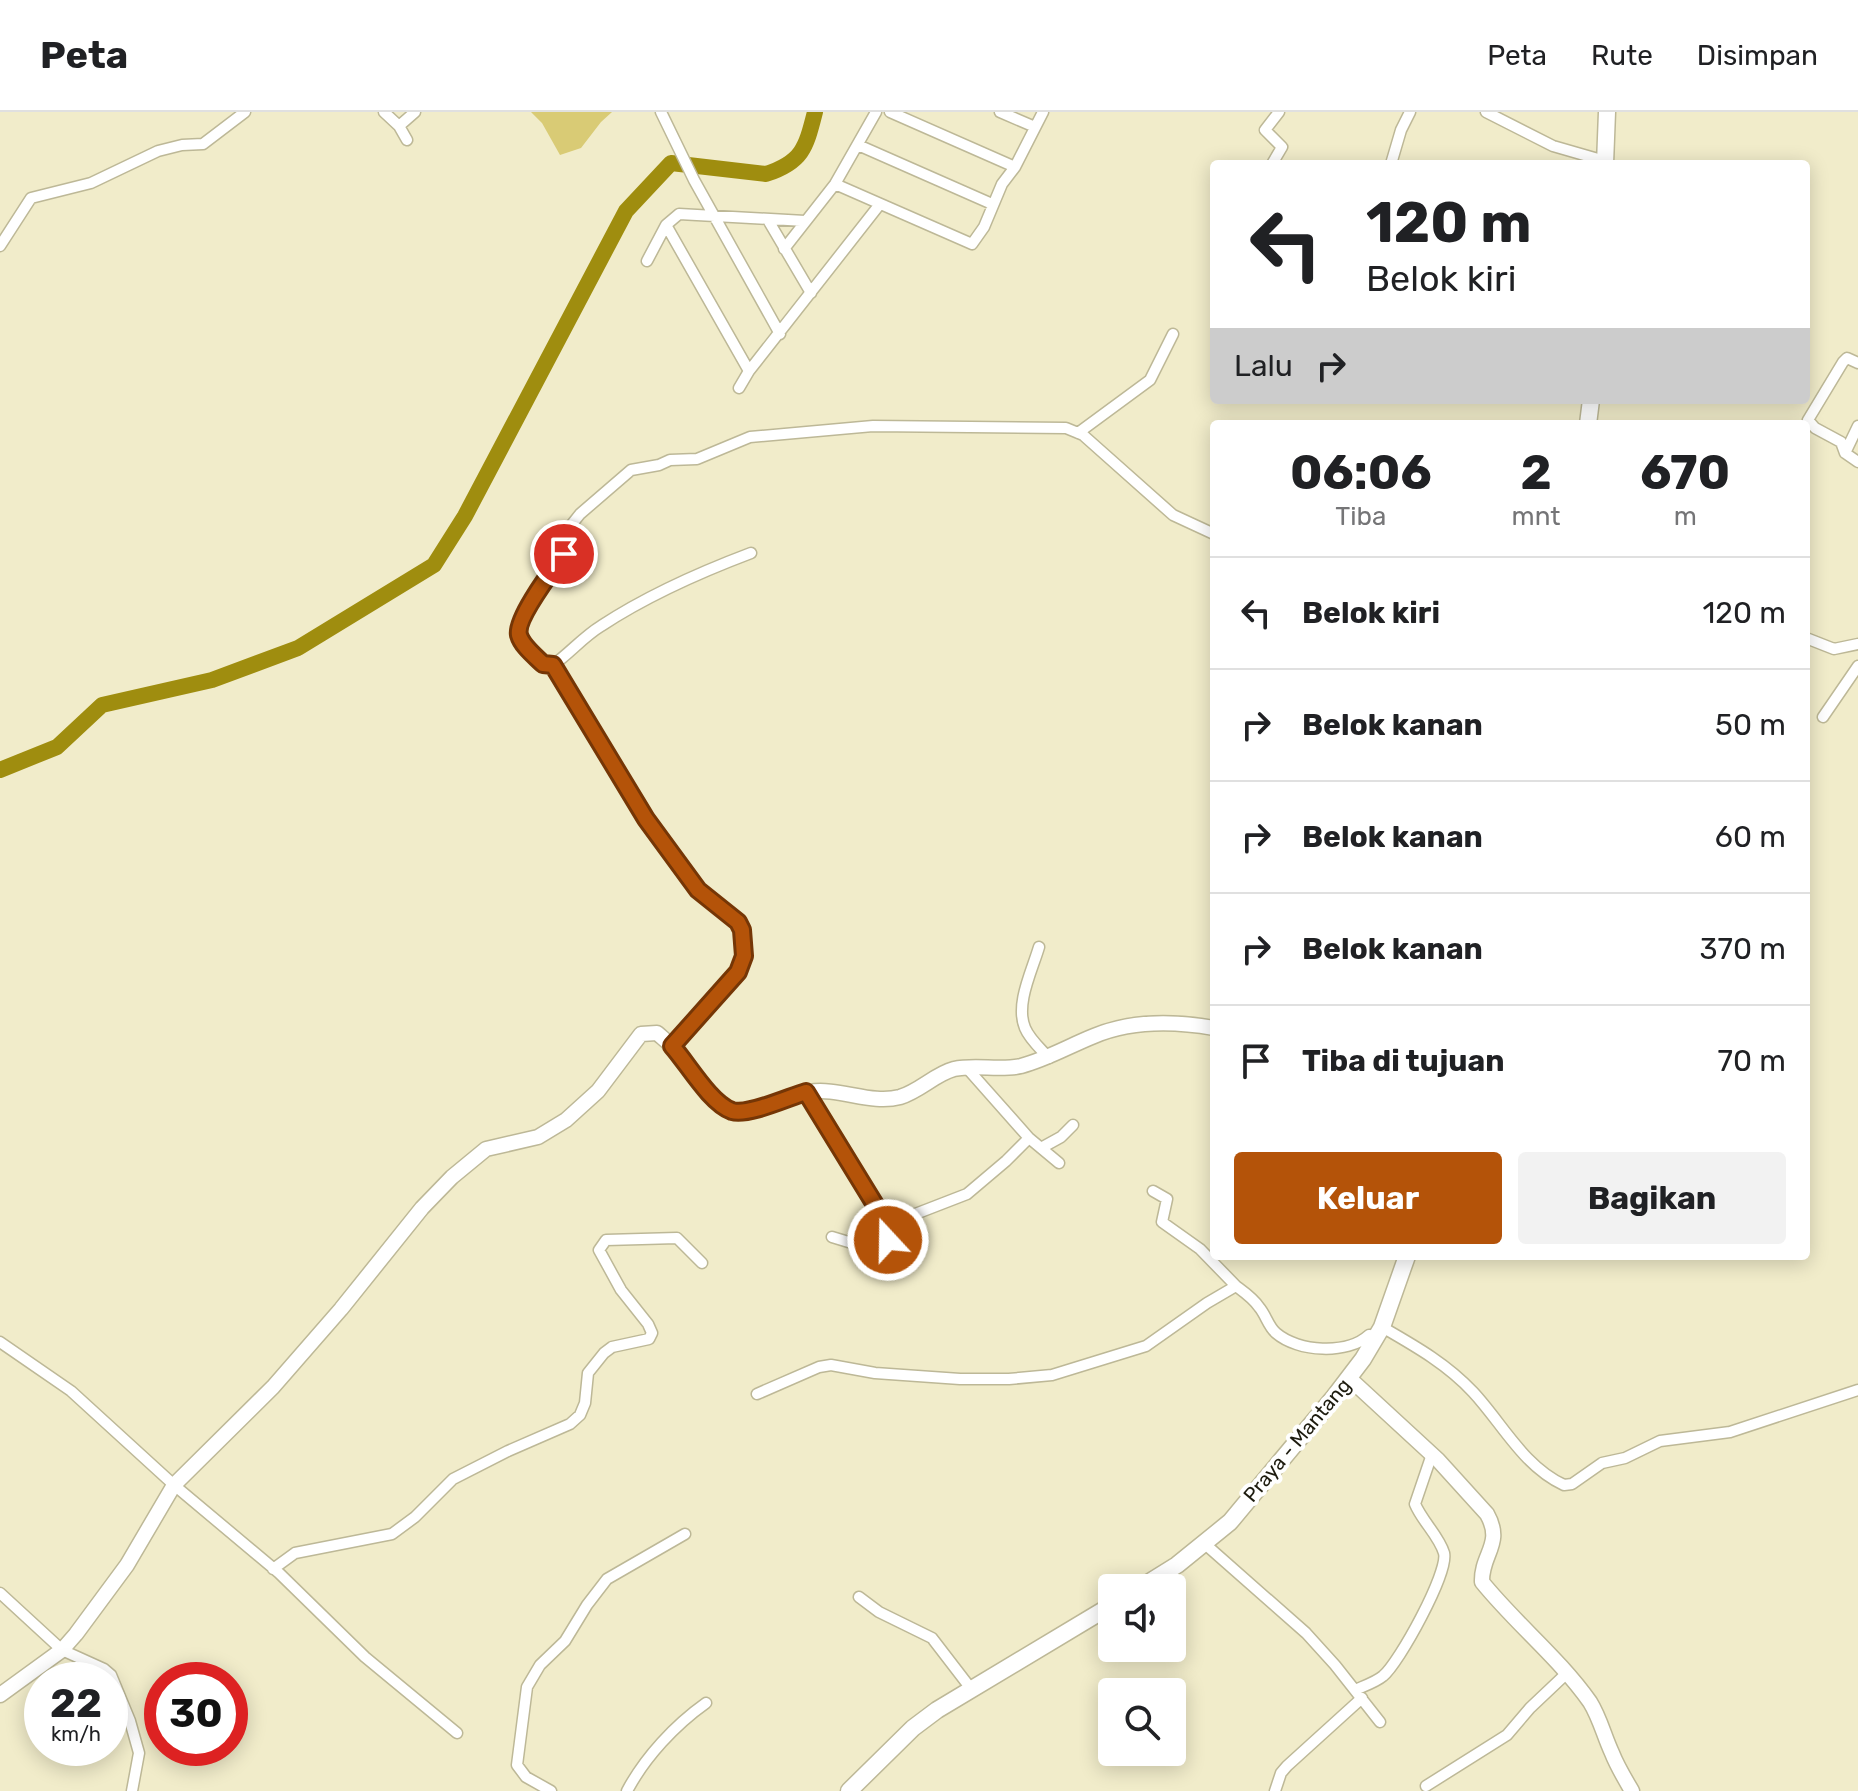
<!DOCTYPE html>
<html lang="id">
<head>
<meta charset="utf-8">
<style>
	body { margin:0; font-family:Rubik,sans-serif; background:#f2f2f2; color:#202124; height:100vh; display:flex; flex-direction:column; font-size:30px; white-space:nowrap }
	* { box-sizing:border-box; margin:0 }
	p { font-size:26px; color:#757577 }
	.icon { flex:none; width:44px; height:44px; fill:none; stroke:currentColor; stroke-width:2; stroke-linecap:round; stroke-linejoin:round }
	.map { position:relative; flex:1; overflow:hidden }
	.side { position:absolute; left:1210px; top:308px; width:600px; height:840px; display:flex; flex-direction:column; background:#fff; border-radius:8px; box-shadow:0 4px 20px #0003 }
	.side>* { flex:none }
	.guide { position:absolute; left:1210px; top:48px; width:600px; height:244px; border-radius:8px; box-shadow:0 4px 20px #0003; background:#fff; color:#202124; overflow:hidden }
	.controls { position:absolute; left:1098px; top:1462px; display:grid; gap:16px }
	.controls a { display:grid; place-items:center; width:88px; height:88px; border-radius:8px; background:#fff; box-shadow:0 4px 20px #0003; font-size:40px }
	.speed { position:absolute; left:24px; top:1550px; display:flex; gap:16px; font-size:40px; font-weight:700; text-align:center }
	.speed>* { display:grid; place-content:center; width:104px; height:104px; border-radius:50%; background:#fff; box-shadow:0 4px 20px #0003; line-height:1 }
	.speed small { font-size:20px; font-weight:400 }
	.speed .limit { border:12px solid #d22; background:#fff; color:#111 }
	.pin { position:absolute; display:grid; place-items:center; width:68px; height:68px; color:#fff; margin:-34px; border:4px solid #fff; border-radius:50%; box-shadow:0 2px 8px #0007 }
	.me { position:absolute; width:88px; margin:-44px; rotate:339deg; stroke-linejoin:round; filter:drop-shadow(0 0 6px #0008) }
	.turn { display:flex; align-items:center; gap:28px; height:168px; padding:0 24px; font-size:36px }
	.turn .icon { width:104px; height:104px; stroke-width:2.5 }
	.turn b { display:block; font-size:56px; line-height:68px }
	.then { display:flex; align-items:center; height:76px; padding:0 24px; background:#0003; gap:16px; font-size:30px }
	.eta { display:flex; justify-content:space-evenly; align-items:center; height:136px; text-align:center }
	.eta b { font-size:48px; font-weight:700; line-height:56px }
	.cta { display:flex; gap:16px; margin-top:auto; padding:16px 24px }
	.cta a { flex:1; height:92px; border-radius:8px; background:#b45309; color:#fff; font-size:32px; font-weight:700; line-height:92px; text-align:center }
	.cta a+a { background:#f2f2f2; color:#202124 }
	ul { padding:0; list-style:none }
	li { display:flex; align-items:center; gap:24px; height:112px; padding:0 24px; border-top:2px solid #e0e0e0 }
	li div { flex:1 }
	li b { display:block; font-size:30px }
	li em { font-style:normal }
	header { display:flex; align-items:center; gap:48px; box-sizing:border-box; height:112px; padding:0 40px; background:#fff; border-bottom:2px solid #e0e0e0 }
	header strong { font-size:38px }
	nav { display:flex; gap:44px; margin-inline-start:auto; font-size:28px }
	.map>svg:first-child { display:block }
	.green { fill:#d9cb75 }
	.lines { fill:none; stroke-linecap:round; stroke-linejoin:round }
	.river { stroke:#9f8d0f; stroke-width:16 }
	.street-casing { stroke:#bdb897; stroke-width:13 }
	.secondary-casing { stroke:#bdb897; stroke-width:17 }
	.primary-casing { stroke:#bdb897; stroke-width:19 }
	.street { stroke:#fff; stroke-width:10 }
	.secondary { stroke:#fff; stroke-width:14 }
	.primary { stroke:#fff; stroke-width:16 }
	.route-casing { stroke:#753606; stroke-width:20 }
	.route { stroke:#b45309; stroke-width:14 }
	.labels { text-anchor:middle; stroke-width:8; stroke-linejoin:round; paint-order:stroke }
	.street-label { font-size:20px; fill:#1d1b0e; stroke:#fff }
</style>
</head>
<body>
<header>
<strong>Peta</strong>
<nav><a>Peta</a><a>Rute</a><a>Disimpan</a></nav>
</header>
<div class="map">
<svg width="1858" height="1679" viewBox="0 0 1858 1679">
	<rect width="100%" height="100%" fill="#f1ecca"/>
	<path class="green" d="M 531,0 L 612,0 L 601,10 L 581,36 L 560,43 L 542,11 Z"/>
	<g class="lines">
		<path class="river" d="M 0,658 L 57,635 L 102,593 L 212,568 L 298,536 L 434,453 L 465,404 L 626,99 L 671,51 L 766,62 C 803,50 806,35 815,0"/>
		<defs>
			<path id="street" d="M 384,0 L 399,14 L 407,28
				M 661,0 L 694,68 L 780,222
				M 890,0 L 1015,55
				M 1000,0 L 1035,15
				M 1486,0 L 1553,34 L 1605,49
				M 399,14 L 415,0
				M 858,33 L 992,92
				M 1272,52 L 1282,35 L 1265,18 L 1279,0
				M 1391,52 L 1401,18 L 1410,0
				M 835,72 L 972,132 L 984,115 L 1002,72 L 1015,55 L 1043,0
				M 768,108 L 811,181
				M 666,113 L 749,259
				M 0,134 L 31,86 L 91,71 L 158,39 L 182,33 L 203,32 L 245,0
				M 784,137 L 835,72 L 876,0
				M 647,149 L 666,113 L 679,102 L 805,109
				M 1858,251 L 1847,246 L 1843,250 L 1808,308 L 1815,316 L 1841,330 L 1845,341 L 1858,350
				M 739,276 L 749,259 L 880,92
				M 1078,321 L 1150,268 L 1173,222
				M 1845,341 L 1858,314
				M 1806,526 L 1834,537 L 1858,532
				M 553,553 C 570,541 583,525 601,514 C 648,483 698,461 751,441
				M 1823,605 L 1858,554
				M 1039,835 C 1032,859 1015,892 1025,916 C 1030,928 1041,937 1049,946
				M 672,934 L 738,860 L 744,844 L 742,818 L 738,810 L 698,778 L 646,707 L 553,553 L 543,552 C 535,544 522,534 519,524 C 515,509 553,455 564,443 L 557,431 L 580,402 L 631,358 L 659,353 L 670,348 L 697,347 L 750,325 L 873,314 L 1066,316 L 1083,323 L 1173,403 L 1214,422
				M 966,955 L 1029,1026 L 1059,1051
				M 806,980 L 886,1114 L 905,1106 L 921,1135
				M 1041,1036 L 1061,1025 L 1073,1013
				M 1153,1079 L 1167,1087 L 1162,1110 L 1200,1137 L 1236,1174
				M 905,1106 L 967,1082 L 1006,1049 L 1029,1026
				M 832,1125 L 865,1135 L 888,1128 L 886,1114
				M 1382,1215 C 1415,1234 1447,1252 1473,1280 C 1502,1311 1523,1354 1564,1373 L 1572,1372 L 1602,1351 L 1625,1346 L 1660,1329 L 1730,1320 L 1858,1278
				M 0,1230 L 71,1279 L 174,1373 L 279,1461 L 365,1545 L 457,1621
				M 757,1282 L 819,1255 L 831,1253 L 875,1261 L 960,1267 L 1009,1267 L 1052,1263 L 1146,1234 L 1207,1191 L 1236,1174 C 1244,1180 1253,1186 1259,1195 C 1266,1203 1268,1214 1276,1221 C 1298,1240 1347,1243 1369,1223 L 1378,1224
				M 1205,1432 L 1306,1521 L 1335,1553 L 1380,1610
				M 273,1457 L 295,1441 L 392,1422 L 415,1405 L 453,1367 L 508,1339 L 570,1312 L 580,1303 L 585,1291 L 588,1261 L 604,1241 L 612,1235 L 649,1227 L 652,1221 L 648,1212 L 621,1178 L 599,1138 L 606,1128 L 677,1126 L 702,1151
				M 0,1481 L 62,1538 L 104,1557 L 111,1563 L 130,1609 L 139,1641 L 132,1679
				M 859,1485 L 879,1500 L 932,1526 L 972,1578
				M 1355,1578 C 1364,1574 1376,1570 1383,1564 C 1399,1551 1449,1460 1444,1441 C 1439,1424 1422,1409 1415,1392 L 1432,1342
				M 1426,1674 L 1507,1623 L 1530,1596 L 1567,1561
				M 551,1679 L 526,1665 L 517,1653 L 527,1575 L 540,1553 L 565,1529 L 587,1493 L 607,1467 L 685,1422
				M 627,1679 C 645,1645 675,1613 706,1591
				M 1275,1679 L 1281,1661 L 1287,1654 L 1362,1586"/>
			<path id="secondary" d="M 1349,1266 L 1438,1348 L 1487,1402 C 1504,1432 1481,1442 1482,1470 C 1516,1512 1559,1546 1590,1590 C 1600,1606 1604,1624 1612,1641 C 1617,1654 1625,1667 1632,1679
				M 0,1583 L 62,1538 L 76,1522 L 127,1453 L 174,1373 L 273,1275 L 341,1197 L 422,1096 L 452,1065 L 486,1037 L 538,1025 L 566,1008 L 598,979 L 641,922 L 657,921 C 665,928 673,934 679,942 C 693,958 712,993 733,999 C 752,1005 789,982 809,980 C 839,975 871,993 900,985 C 920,979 935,962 954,957 C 976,952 999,959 1021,954 C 1047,947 1069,934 1094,924 C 1132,908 1174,909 1214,916"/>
			<path id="primary" d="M 1605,52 L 1607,0
				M 1588,312 L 1591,288
				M 1140,1476 L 1177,1453 L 1230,1410 L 1334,1285 L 1363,1247 L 1382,1215 L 1407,1144
				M 849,1679 L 913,1616 L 937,1598 L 1112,1493"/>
		</defs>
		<use href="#street" class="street-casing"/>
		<use href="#secondary" class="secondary-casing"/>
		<use href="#primary" class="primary-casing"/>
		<use href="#street" class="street"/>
		<use href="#secondary" class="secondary"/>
		<use href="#primary" class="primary"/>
	</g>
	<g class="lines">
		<defs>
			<path id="route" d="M 564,442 C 554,456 515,507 519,523 C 522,534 535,544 543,552 L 553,553 L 646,707 L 698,778 L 738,810 L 742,818 L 744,844 L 738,860 L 672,934 C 688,952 710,991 732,999 C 748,1004 789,985 806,980 L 874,1091 L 886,1114 L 888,1128"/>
		</defs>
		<use href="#route" class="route-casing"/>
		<use href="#route" class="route"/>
	</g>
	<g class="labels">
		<g class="street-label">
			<text transform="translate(1297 1328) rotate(-50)" y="7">Praya - Mantang</text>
		</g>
	</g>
</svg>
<div class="controls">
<a><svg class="icon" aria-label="sound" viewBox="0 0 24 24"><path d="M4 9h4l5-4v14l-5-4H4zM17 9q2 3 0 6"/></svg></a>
<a><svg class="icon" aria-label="search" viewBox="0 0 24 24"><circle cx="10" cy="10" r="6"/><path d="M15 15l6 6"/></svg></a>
</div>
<div class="speed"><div>22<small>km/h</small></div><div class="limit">30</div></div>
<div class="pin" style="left:564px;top:442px;background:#d93025"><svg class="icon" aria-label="arrive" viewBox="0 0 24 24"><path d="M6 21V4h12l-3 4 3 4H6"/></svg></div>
<svg class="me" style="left:888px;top:1128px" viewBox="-20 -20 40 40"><circle r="17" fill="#b45309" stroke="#fff" stroke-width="3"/><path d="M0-11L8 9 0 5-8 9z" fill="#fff"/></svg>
<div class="guide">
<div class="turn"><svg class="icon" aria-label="left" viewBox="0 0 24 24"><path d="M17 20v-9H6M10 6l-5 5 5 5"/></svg><div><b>120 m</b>Belok kiri</div></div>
<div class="then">Lalu<svg class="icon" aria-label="right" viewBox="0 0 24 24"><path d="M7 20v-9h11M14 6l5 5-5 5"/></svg></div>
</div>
<section class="side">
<div class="eta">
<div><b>06:06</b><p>Tiba</p></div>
<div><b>2</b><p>mnt</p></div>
<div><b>670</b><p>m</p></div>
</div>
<ul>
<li><svg class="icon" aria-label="left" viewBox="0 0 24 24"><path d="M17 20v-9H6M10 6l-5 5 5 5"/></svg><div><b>Belok kiri</b></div><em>120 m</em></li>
<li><svg class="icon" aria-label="right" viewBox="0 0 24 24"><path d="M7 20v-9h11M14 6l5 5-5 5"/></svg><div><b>Belok kanan</b></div><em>50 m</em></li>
<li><svg class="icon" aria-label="right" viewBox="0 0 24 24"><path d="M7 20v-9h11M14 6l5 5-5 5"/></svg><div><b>Belok kanan</b></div><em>60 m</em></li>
<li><svg class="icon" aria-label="right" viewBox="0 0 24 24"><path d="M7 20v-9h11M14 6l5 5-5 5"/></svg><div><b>Belok kanan</b></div><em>370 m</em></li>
<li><svg class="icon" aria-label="arrive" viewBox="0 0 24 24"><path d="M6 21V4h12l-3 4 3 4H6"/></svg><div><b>Tiba di tujuan</b></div><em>70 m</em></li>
</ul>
<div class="cta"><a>Keluar</a><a>Bagikan</a></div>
</section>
</div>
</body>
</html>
